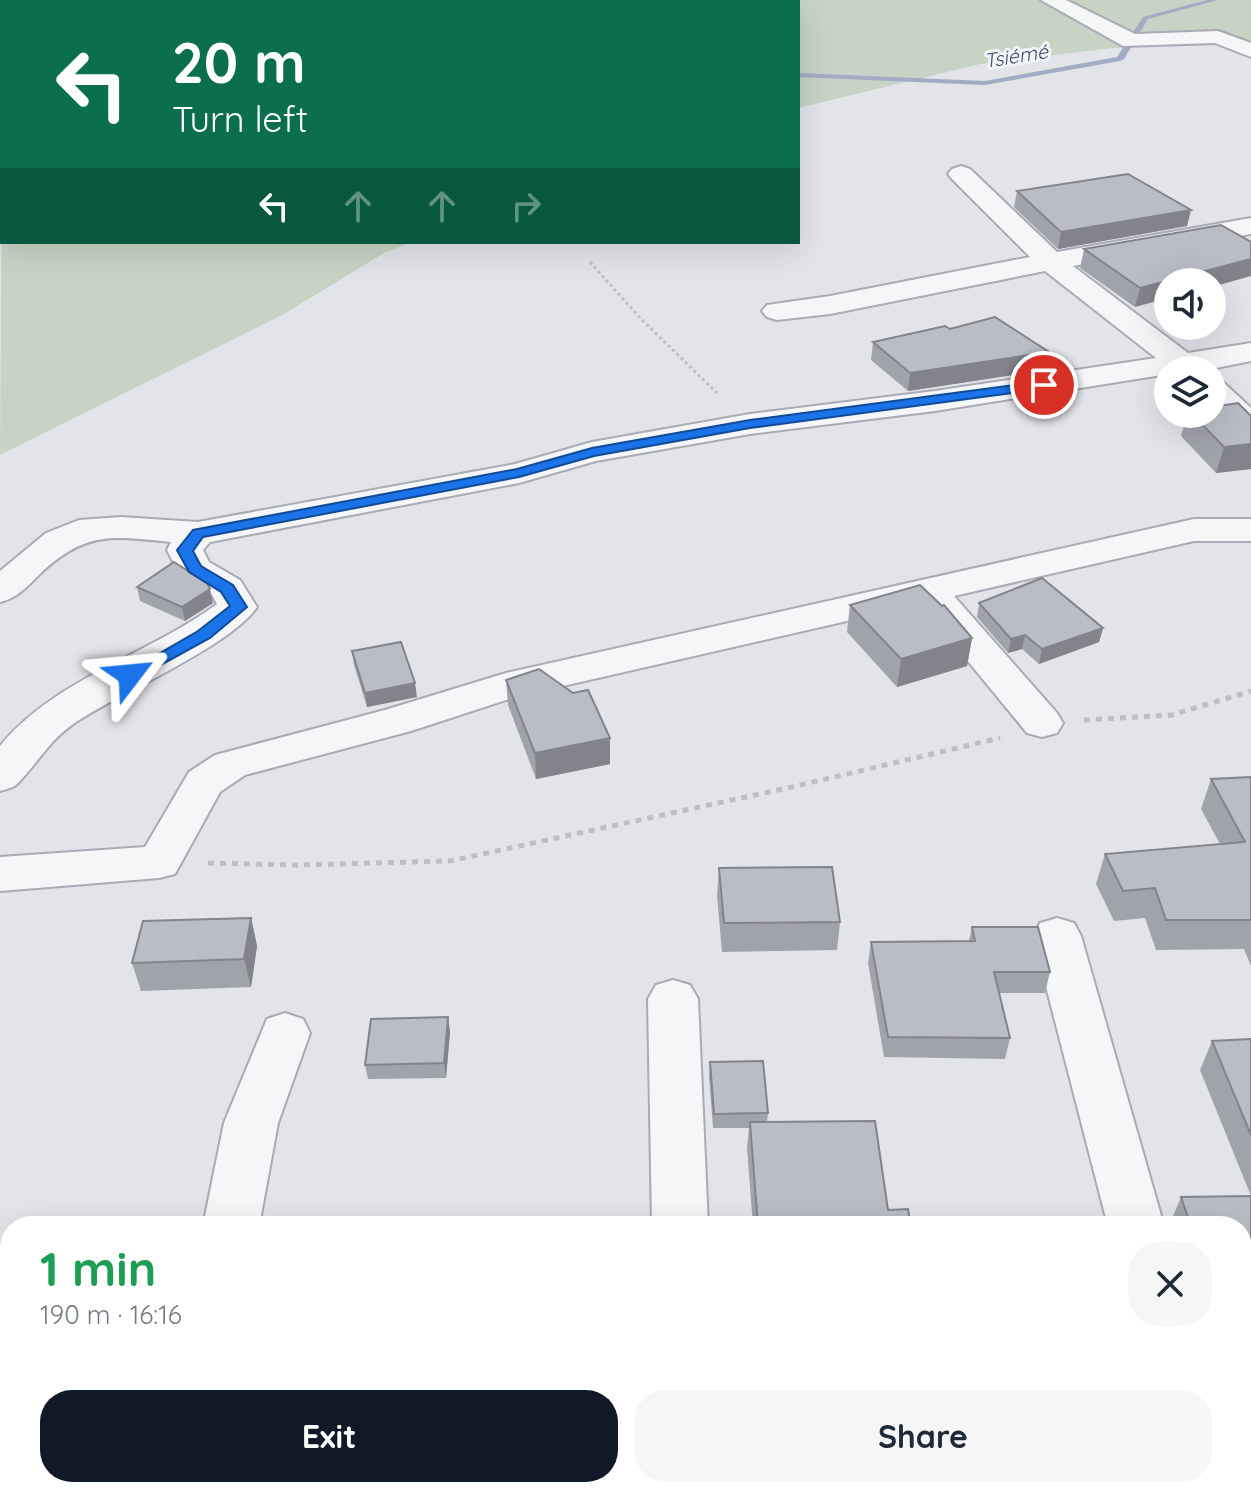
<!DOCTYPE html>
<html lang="en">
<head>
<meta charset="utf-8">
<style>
	body { margin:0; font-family:Quicksand,sans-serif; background:#f6f6f7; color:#1f2937; height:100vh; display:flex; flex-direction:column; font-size:30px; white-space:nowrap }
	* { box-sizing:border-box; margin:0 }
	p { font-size:26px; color:#747a83 }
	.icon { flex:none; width:44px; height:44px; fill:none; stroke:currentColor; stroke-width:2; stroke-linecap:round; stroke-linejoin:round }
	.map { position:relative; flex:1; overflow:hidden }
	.panel { position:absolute; left:0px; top:1216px; width:1252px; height:282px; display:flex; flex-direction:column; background:#fff; border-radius:32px 32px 0 0; box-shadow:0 8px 32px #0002 }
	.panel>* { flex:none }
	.banner { position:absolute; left:0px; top:0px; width:800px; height:244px; box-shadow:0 8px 32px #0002; background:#0b6e4f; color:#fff; overflow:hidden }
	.tools { position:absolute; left:1154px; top:268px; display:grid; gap:16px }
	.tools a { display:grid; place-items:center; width:72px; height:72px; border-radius:50%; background:#fff; box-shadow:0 8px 32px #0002; font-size:40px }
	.pin { position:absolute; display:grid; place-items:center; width:68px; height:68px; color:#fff; margin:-34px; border:4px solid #fff; border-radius:50%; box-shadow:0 2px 8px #0007 }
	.me { position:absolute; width:88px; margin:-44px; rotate:61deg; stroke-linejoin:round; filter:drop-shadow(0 0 6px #0008) }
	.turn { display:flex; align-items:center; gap:28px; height:168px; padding:0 40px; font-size:36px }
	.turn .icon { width:104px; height:104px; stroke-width:2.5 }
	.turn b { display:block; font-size:56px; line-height:68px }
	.lanes { display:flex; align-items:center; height:76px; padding:0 40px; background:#0003; justify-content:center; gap:40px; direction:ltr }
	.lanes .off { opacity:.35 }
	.round { display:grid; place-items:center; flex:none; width:84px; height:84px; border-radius:32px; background:#f6f6f7 }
	.headline { display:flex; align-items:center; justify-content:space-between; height:136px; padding:0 40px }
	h1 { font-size:48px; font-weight:700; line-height:60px; color:#1e9e55 }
	.primary-button { display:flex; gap:16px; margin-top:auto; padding:16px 40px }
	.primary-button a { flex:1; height:92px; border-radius:32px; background:#111827; color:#fff; font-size:32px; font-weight:700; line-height:92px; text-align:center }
	.primary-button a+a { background:#f6f6f7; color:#1f2937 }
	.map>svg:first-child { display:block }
	.green { fill:#c6d3c5 }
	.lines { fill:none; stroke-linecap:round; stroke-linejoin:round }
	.stream { fill:#a2adc5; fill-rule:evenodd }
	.minor-casing { stroke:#a9aab4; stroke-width:4 }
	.path-far1 { stroke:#bdbfc4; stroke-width:3; stroke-dasharray:3 3; stroke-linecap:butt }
	.path { stroke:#bdbfc4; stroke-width:5; stroke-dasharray:6 6; stroke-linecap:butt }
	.minor { fill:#f5f6f8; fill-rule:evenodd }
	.wall { fill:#a1a3aa }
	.shaded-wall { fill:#83848b }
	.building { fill:#bbbdc6; stroke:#83848b; stroke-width:2 }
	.route { fill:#1a73e8; stroke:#114b97; stroke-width:2 }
	.labels { text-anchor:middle; stroke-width:6; stroke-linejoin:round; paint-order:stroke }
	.far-water-label { font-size:20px; font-style:italic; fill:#3b496f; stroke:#f3f4f7 }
</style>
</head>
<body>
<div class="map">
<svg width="1251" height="1497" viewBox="0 0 1251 1497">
	<rect width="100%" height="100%" fill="#e3e4ea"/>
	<path class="green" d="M 529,0 L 1251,0 L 1251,40 L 1112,48 L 980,64 L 798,108 L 798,2 L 524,2 Z
		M 2,160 L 2,242 L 412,242 L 384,253 L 284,314 L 0,455 Z"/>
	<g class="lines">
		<path class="stream" d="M 1207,0 L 1218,0 L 1148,19 L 1124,59 L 1120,61 L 985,85 L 798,77 L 798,73 L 985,81 L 1117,57 L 1143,17 Z
			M 2,223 L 2,229 L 0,230 L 0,224 Z"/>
		<defs>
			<path id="minor" d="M 1041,0 L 1066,0 L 1135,34 L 1218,31 L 1251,43 L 1251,57 L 1215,43 L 1123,46 Z
				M 961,166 L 970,169 L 1057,252 L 1251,218 L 1251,234 L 1073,266 L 1188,353 L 1251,343 L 1251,361 L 1206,370 L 1168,370 L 1168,374 L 935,411 L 750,434 L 596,461 L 519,483 L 210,542 L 203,550 L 209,562 L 240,580 L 257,607 C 229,647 121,692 76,722 C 49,740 38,763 17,784 C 13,788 6,789 0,791 L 0,746 C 56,678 148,655 217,604 L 212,595 L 181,577 L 167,550 L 171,542 C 115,537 89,530 44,570 C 30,583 19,598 0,602 L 0,571 L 46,533 L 79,520 L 121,517 L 198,522 L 515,464 L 592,442 L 750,414 L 935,391 L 1156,358 L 1045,271 L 830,314 L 777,320 L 767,317 L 762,311 L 767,305 L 830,296 L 1030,257 L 952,179 L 948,174 L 952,169 Z
				M 1212,380 L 1223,382 L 1251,408 L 1251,435 L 1240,432 L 1212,406 Z
				M 1194,519 L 1251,519 L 1251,541 L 1194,541 L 954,596 L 1057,713 L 1063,723 L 1057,733 L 1042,737 L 1027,733 L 921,604 L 515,697 L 411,731 L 245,775 L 220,792 L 175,874 L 159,878 L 0,891 L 0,857 L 145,847 L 189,772 L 215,755 L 385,710 L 506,673 Z
				M 1057,918 L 1074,923 L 1081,936 L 1164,1226 L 1108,1226 L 1033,936 L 1040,923 Z
				M 673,980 L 690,985 L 698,999 L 708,1226 L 652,1226 L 648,999 L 656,985 Z
				M 285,1013 L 303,1019 L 310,1033 L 278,1123 L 259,1226 L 203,1226 L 224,1123 L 267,1019 Z
				M 1251,1437 L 1251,1497 L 1178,1497 L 1175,1488 L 1242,1488 L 1242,1438 Z
				M 147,1488 L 211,1488 L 209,1497 L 145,1497 Z
				M 371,1488 L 909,1488 L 905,1497 L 367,1497 Z"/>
		</defs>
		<use href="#minor" class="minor-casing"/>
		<path class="path-far1" d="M 590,262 L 640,318 L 717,393"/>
		<path class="path" d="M 1084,720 L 1172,715 L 1251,691
			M 208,863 L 297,865 L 450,861 L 783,789 L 1000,738"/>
		<use href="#minor" class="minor"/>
	</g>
	<path class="wall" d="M 1017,191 L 1187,226 L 1058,249 L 1014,207 Z
		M 1221,225 L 1135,307 L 1080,268 L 1084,249 Z
		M 950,329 L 1046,370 L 908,391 L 871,360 L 873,342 Z
		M 1187,414 L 1251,416 L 1251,469 L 1216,473 L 1181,436 Z
		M 137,587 L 213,603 L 185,621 L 140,601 Z
		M 979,603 L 1103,628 L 1099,642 L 1039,664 L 1022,649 L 1008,653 L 977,617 Z
		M 850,605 L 972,638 L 967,666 L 897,687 L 847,632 Z
		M 352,651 L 417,697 L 367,707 L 354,665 Z
		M 506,680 L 610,738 L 610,764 L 536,779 L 508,705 Z
		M 1251,777 L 1251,966 L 1244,949 L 1156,950 L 1145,918 L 1114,921 L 1096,884 L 1105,854 L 1220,844 L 1201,809 L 1211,779 Z
		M 719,868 L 840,922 L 837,950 L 722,952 L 717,896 Z
		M 251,918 L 257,946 L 251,987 L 141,991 L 132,963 Z
		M 972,927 L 1050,972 L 1045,993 L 999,993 L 1010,1038 L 1005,1059 L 884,1057 L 868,963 L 871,942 L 969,941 Z
		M 448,1017 L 450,1032 L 446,1078 L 368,1079 L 365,1065 Z
		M 1251,1039 L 1251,1365 L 1242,1365 L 1242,1226 L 1169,1226 L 1181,1197 L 1251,1196 L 1200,1070 L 1212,1041 Z
		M 710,1062 L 768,1113 L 767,1122 L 911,1226 L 753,1226 L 747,1148 L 749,1128 L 713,1128 L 709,1076 Z"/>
	<path class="shaded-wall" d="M 1191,210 L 1187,226 L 1058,249 L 1061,232 Z
		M 1251,259 L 1251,276 L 1212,287 L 1212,282 L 1168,282 L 1168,298 L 1135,307 L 1140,288 Z
		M 1049,352 L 1046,370 L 908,391 L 910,373 Z
		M 1251,444 L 1251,469 L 1216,473 L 1224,447 Z
		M 210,589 L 213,603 L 185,621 L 182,607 Z
		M 1103,628 L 1099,642 L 1039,664 L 1042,649 Z
		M 1025,635 L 1022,649 L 1008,653 L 1011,639 Z
		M 972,638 L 967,666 L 897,687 L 901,659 Z
		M 415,683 L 417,697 L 367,707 L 365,693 Z
		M 610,738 L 610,764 L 536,779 L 535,753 Z
		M 251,918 L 257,946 L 251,987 L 244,959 Z
		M 448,1017 L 450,1032 L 446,1078 L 444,1063 Z"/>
	<path class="building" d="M 1128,174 L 1191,210 L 1061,232 L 1017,191 Z
		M 1221,225 L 1251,242 L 1251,259 L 1140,288 L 1084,249 Z
		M 995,317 L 1049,352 L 910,373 L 873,342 L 945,326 L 950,329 Z
		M 1238,403 L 1251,416 L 1251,444 L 1224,447 L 1192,414 L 1212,414 L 1212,407 Z
		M 174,562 L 207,583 L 210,589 L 182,607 L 137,587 Z
		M 1042,578 L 1103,628 L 1042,649 L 1025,635 L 1011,639 L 979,603 Z
		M 920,585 L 942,606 L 944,605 L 972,638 L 901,659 L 850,605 Z
		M 401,642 L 415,683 L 365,693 L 352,651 Z
		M 539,669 L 573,693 L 588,690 L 610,738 L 535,753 L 506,680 Z
		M 1251,777 L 1251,920 L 1166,920 L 1155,888 L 1123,891 L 1105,854 L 1245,842 L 1211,779 Z
		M 832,867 L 840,922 L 724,923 L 719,868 Z
		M 251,918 L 244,959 L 132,963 L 143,921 Z
		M 972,927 L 1038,927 L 1050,972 L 994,972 L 1010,1038 L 888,1037 L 871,942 L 975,941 Z
		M 448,1017 L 444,1063 L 365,1065 L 371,1019 Z
		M 1251,1039 L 1251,1135 L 1212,1041 Z
		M 763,1061 L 768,1113 L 714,1114 L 710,1062 Z
		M 875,1121 L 888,1210 L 908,1209 L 911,1226 L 758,1226 L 750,1122 Z
		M 1251,1196 L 1251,1338 L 1242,1338 L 1242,1226 L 1191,1226 L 1181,1197 Z"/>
	<path class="route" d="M 1044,381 L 1051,385 L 1049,388 L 750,428 L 594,456 L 519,477 L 203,537 L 193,551 L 201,566 L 233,585 L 247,607 L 210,638 L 137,678 L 130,680 L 122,675 L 198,631 L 230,606 L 221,592 L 189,572 L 177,550 L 193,530 L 517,469 L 592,448 L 750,420 Z"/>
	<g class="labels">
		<g class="far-water-label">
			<text transform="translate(1016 56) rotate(-9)" y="7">Tsiémé</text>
		</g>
	</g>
</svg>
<div class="tools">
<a><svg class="icon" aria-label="sound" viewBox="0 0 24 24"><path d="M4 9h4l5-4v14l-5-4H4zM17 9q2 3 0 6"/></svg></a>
<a><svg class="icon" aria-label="layers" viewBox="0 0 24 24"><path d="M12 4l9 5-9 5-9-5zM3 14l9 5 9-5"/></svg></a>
</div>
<div class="pin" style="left:1044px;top:385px;background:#d93025"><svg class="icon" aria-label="arrive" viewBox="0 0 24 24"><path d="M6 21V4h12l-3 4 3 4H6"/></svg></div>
<svg class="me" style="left:130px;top:675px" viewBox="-20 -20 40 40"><path d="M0-17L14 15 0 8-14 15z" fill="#1a73e8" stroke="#fff" stroke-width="4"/></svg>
<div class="banner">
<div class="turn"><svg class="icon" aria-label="left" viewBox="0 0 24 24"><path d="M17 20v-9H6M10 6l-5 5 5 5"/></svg><div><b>20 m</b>Turn left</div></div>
<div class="lanes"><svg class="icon" aria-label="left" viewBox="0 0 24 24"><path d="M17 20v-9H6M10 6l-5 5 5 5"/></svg><svg class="icon off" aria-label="ahead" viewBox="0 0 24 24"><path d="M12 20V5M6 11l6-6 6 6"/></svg><svg class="icon off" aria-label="ahead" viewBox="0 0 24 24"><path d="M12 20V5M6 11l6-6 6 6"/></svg><svg class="icon off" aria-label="right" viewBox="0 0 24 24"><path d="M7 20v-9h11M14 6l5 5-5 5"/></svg></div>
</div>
<section class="panel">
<div class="headline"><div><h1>1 min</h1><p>190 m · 16:16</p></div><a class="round"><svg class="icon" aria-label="close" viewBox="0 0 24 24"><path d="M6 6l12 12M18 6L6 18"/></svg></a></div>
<div class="primary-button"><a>Exit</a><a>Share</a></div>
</section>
</div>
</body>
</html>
